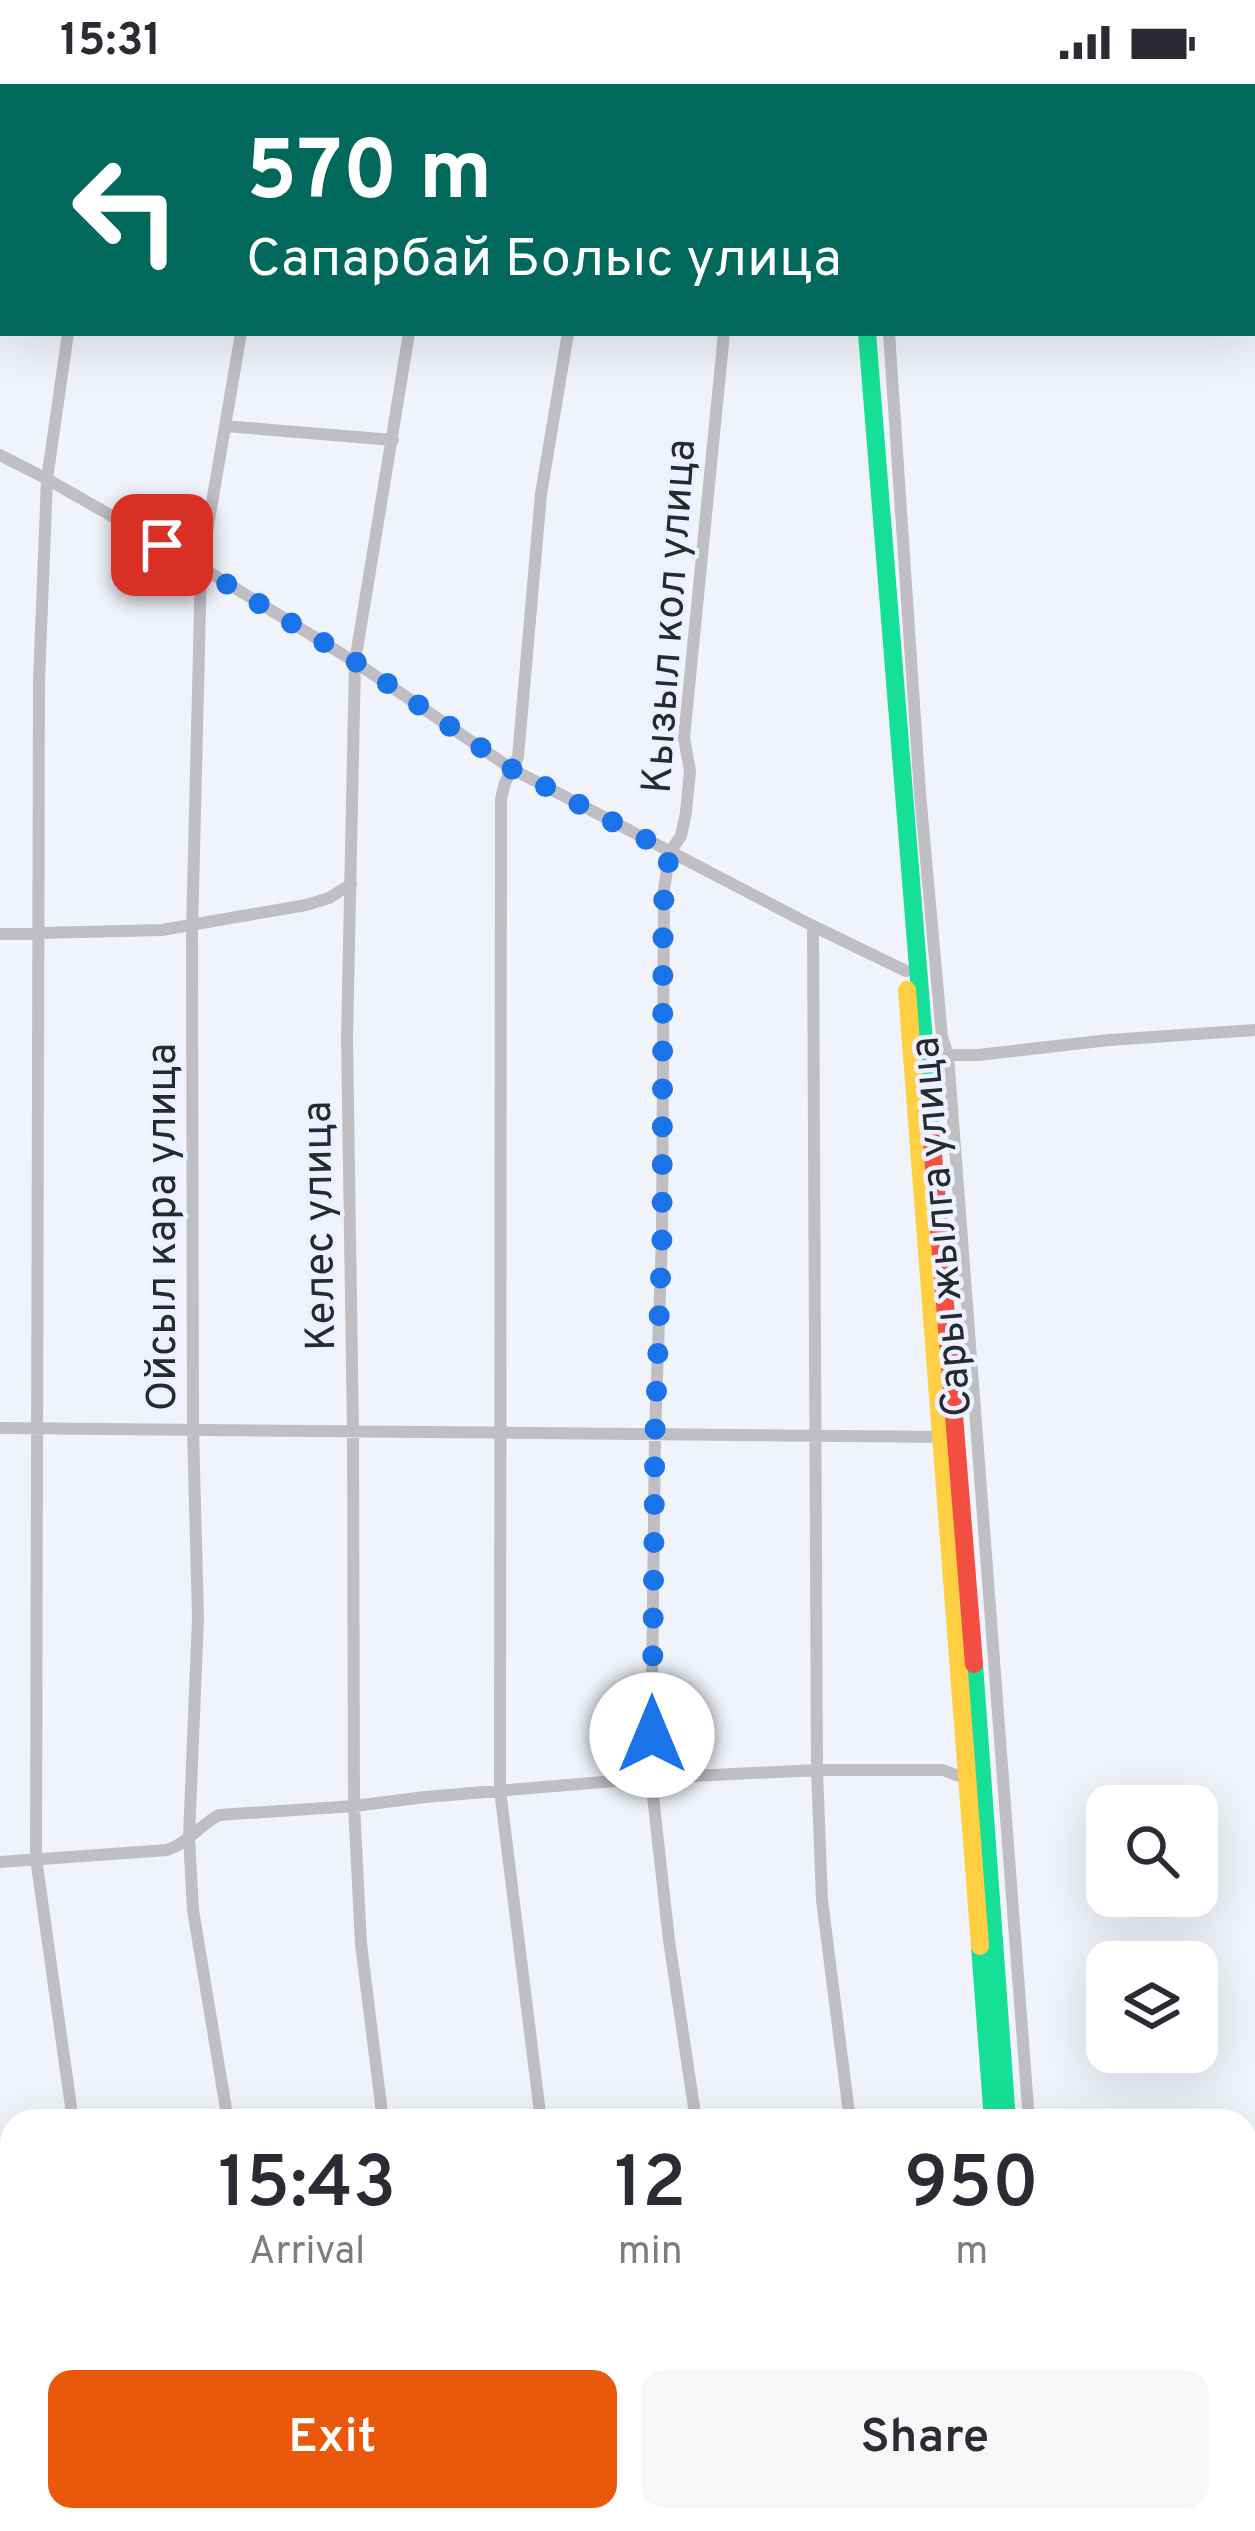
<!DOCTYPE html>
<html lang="en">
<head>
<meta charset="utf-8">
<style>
	body { margin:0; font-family:Overpass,sans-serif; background:#f7f7f7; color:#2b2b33; height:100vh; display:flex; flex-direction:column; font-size:45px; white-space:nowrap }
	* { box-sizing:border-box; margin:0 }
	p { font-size:39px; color:#7c7c81 }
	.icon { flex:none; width:66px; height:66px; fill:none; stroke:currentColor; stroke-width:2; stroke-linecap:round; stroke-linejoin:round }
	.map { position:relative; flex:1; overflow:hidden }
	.details { position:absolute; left:0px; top:2025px; width:1257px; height:423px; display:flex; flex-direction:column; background:#fff; border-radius:36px 36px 0 0; box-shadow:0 12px 48px #0002 }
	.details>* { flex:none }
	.banner { position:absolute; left:0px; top:0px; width:1257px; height:252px; box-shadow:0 12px 48px #0002; background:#00695c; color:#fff; overflow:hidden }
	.fabs { position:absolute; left:1086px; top:1701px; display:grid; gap:24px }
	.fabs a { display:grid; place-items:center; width:132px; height:132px; border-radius:24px; background:#fff; box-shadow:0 12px 48px #0002; font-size:60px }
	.pin { position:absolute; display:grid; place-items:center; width:102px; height:102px; color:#fff; margin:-51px; border-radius:24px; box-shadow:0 6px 18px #0006 }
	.me { position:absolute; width:132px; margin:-66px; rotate:0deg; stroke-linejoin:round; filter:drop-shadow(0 0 9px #0008) }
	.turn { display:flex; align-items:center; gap:42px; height:252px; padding:0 48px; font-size:54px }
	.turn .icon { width:156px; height:156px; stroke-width:2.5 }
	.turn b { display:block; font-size:84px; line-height:102px }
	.eta { display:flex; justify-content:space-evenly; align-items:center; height:204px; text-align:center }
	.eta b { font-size:72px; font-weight:600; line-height:84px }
	.cta { display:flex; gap:24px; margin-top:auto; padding:24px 48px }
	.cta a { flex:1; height:138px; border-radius:24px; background:#ea580c; color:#fff; font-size:48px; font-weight:600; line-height:138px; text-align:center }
	.cta a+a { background:#f7f7f7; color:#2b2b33 }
	.status { display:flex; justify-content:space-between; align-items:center; height:84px; padding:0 60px; background:#fff; direction:ltr }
	.status svg { height:33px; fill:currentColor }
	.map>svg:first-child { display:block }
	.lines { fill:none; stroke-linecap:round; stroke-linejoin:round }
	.street { stroke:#c0bec3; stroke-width:12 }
	.fast { stroke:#16e098; stroke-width:18 }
	.slow { stroke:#ffcf43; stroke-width:18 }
	.jam { stroke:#f24e42; stroke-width:18 }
	.route { stroke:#1a73e8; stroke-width:21; stroke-dasharray:0 37.8 }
	.labels { text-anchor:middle; stroke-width:9; stroke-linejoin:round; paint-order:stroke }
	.street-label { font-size:42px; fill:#272931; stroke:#edf1ff }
</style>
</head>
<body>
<div class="status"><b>15:31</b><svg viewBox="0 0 49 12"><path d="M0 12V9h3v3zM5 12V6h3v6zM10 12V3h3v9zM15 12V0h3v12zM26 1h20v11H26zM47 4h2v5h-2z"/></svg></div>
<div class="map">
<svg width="1255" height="2447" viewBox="0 0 1255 2447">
	<rect width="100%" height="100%" fill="#f1f3fb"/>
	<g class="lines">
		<path class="street" d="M 870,0 L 870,3
			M 111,3 L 112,0
			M 281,3 L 282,0
			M 444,3 L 444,0
			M 606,3 L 606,0
			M 748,3 L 748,0
			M 68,249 L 47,395 L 39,597 L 36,1774 L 73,2037
			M 889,249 L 920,709 L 942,953 L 948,971 L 1029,2037
			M 225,342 L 393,356
			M 0,371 L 47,395 L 201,483 L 355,578 L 512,685 L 813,842 L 906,887
			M 813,842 L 817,1686 L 822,1816 L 850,2037
			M 0,850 L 162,846 L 306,821 L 329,814 L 351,800
			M 948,971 L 978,971 L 1109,956 L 1255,946
			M 0,1344 L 947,1353
			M 0,1778 L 167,1766 C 188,1759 200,1741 219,1731 L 354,1722 L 425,1713 L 651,1694 L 817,1686 L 943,1686 L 972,1697
			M 228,2037 L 193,1826 L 189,1753 L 198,1534 L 193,1345 L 192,848 L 201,483 L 241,249
			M 383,2037 L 361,1860 L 354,1722 L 353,1347 L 347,954 L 355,578 L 409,249
			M 541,2037 L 500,1706 L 501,715 L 505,699 L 518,673 L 541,410 L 568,249
			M 696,2037 L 669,1856 L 651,1694 L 655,1349 L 662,1153 L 664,805 L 670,768 L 681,752 L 686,728 L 690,687 L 684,654 L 724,249
			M 0,2213 L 12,2212
			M 133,2436 L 135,2447
			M 280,2436 L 281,2447
			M 438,2436 L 439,2447
			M 594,2436 L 595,2447
			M 748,2436 L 749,2447
			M 1048,2447 L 1050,2436
			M 1155,2447 L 1255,2439"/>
		<path class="fast" d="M 867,249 L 931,1045
			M 974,1580 L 1007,2037
			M 980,1862 L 993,2037"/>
		<path class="slow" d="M 907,906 L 980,1862"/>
		<path class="jam" d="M 848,0 L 848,3
			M 931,1045 L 974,1580
			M 1013,2436 L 1013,2447
			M 1032,2436 L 1032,2447"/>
	</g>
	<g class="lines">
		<path class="route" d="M 162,461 L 356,578 L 512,685 L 670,768 L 664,805 L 663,856 L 662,1153 L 655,1349 L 652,1651"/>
	</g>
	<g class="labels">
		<g class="street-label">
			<text transform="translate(667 532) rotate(-86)" y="15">Кызыл кол улица</text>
			<text transform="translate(317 1142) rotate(-91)" y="15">Келес улица</text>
			<text transform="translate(160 1143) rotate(-90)" y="15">Ойсыл кара улица</text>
			<text transform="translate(939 1143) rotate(-95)" y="15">Сары жылга улица</text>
		</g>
	</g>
</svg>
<div class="fabs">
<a><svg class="icon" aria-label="search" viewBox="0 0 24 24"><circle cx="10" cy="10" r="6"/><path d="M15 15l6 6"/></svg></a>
<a><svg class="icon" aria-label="layers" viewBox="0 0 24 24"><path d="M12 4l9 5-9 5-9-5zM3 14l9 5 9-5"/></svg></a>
</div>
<div class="pin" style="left:162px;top:461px;background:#d93025"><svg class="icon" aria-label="arrive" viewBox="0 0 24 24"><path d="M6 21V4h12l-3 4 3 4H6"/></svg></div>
<svg class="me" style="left:652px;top:1651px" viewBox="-20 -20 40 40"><circle r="19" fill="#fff"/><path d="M0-13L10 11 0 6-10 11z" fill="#1a73e8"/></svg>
<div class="banner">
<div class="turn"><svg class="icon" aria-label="left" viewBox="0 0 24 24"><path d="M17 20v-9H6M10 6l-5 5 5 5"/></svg><div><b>570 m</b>Сапарбай Болыс улица</div></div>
</div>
<section class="details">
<div class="eta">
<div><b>15:43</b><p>Arrival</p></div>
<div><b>12</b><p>min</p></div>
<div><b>950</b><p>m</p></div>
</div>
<div class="cta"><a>Exit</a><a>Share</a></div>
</section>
</div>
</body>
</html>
